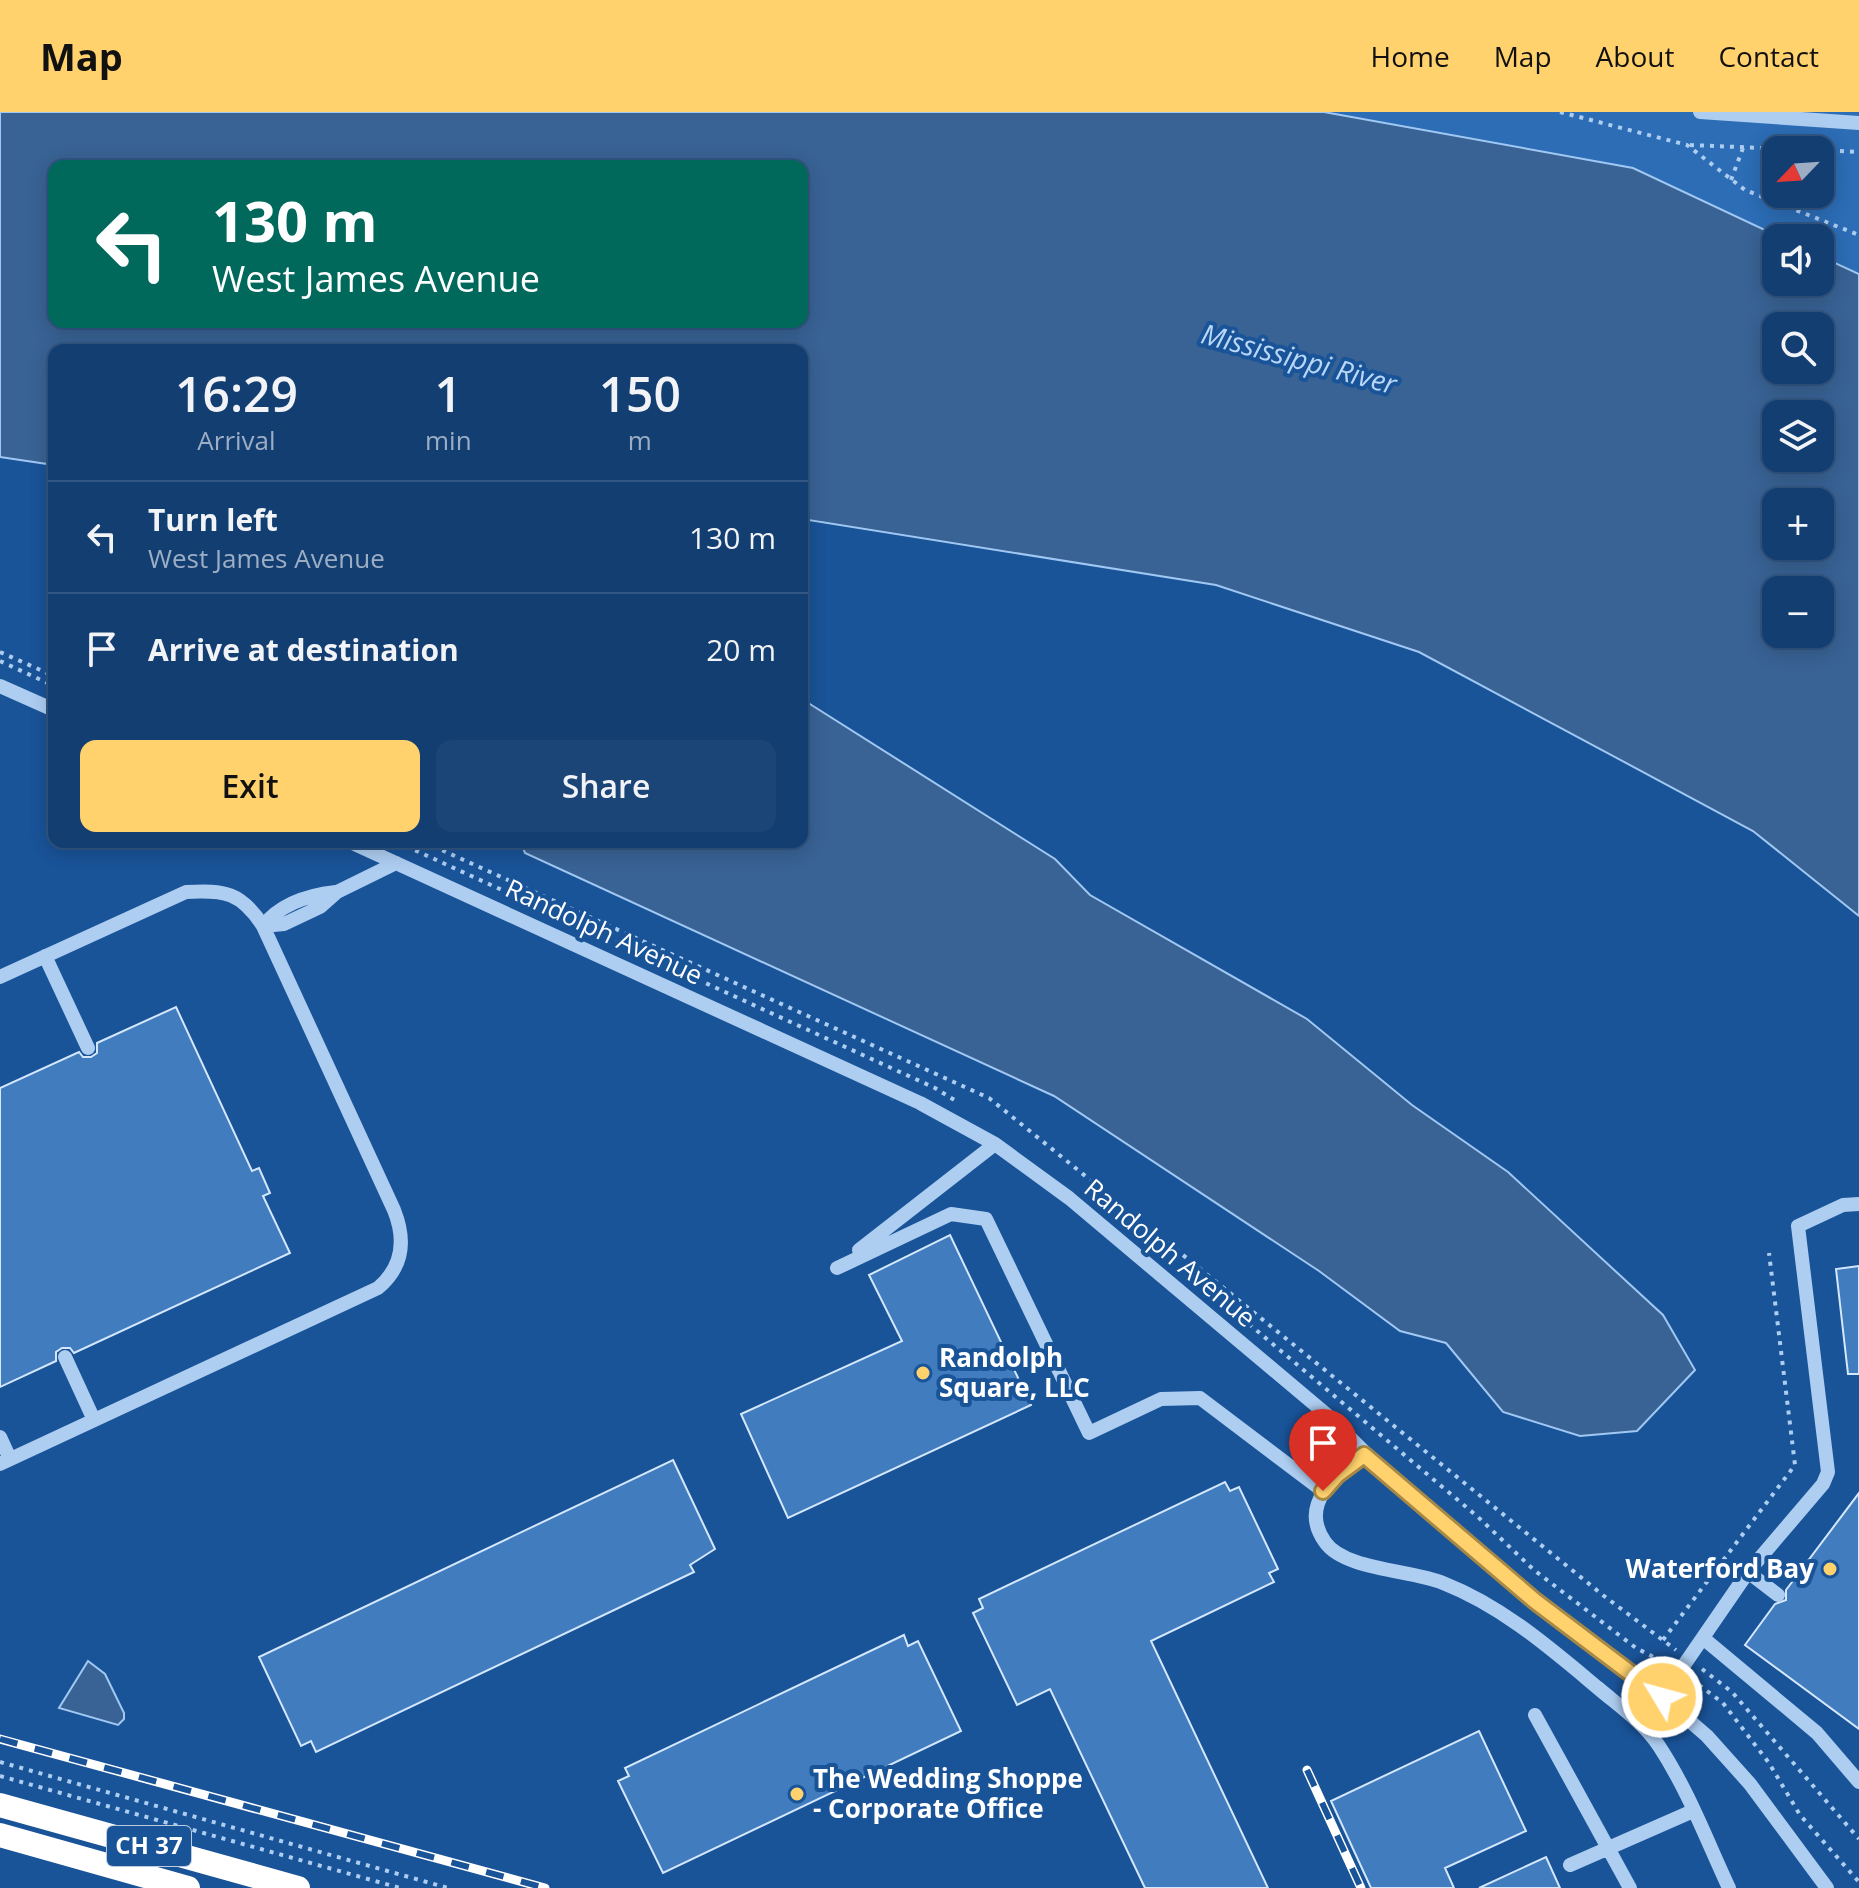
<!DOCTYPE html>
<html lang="en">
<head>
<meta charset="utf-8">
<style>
	body { margin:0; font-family:"Open Sans",sans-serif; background:#1c4577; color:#f1f3f6; height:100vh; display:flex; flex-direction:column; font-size:30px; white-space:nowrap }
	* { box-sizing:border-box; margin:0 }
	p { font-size:26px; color:#9daec4 }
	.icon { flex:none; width:44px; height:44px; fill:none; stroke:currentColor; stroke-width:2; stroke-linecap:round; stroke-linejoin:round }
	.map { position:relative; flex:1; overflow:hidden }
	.side { position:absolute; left:48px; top:232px; width:760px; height:504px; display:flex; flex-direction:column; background:#133e72; border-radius:16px; box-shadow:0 4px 20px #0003,0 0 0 2px #325784 }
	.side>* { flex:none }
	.hud { position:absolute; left:48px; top:48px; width:760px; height:168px; border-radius:16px; box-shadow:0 4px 20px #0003,0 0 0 2px #325784; background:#00695c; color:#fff; overflow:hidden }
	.needle { width:52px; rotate:245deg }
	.tools { position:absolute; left:1762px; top:24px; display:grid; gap:16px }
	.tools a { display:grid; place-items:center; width:72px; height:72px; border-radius:16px; background:#133e72; box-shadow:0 4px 20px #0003,0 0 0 2px #325784; font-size:40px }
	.pin { position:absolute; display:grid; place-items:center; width:68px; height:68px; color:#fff; margin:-82px -34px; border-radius:50% 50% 50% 0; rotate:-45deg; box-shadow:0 0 8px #0007 }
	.pin .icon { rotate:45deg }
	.me { position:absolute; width:88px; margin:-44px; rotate:307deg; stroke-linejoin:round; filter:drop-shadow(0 0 6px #0008) }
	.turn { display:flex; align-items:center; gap:28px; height:168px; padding:0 32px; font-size:36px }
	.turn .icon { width:104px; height:104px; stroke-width:2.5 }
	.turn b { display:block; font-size:56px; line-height:68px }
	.eta { display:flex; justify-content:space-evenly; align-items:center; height:136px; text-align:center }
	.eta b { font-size:48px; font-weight:600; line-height:56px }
	.cta { display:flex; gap:16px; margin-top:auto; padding:16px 32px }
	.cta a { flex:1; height:92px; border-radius:16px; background:#ffd26d; color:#111; font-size:32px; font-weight:600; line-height:92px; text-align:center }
	.cta a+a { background:#1c4577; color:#f1f3f6 }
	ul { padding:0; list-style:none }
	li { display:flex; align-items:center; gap:24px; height:112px; padding:0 32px; border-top:2px solid #325784 }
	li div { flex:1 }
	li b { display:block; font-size:30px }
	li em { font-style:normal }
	header { display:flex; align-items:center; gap:48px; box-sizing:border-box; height:112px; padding:0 40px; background:#ffd26d; color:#111 }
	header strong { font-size:38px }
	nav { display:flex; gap:44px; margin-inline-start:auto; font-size:28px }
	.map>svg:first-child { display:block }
	.green { fill:#2c6db6; fill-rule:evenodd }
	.water { fill:#396395; stroke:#a0c8f3; stroke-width:2; fill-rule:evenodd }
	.building { fill:#417cbf; stroke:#d4e7fc; stroke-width:2 }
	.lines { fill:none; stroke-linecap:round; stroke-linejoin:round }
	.path { stroke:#adcdf1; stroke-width:4; stroke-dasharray:4 6; stroke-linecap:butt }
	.minor { stroke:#adcdf1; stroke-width:14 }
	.highway { stroke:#fff; stroke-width:24 }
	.rail-casing { stroke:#fff; stroke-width:9 }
	.rail { stroke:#195398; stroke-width:6; stroke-dasharray:18; stroke-linecap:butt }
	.route-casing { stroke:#a68847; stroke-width:20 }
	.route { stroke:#ffd26d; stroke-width:14 }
	.poi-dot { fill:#ffd26d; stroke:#195398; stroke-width:3 }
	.labels { text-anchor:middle; stroke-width:8; stroke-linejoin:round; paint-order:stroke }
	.shield { fill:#195398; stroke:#bacbe0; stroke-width:2 }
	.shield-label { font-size:24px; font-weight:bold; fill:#fff }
	.street-label { font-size:26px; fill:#fff; stroke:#195398 }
	.poi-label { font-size:26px; font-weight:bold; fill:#fff; stroke:#195398; text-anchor:start }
	.water-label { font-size:28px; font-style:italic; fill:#b9d7f8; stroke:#195398 }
</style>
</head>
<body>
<header>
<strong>Map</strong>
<nav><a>Home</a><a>Map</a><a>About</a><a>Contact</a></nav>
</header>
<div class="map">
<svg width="1859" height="1776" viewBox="0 0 1859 1776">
	<rect width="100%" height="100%" fill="#195398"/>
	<path class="green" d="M 1324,0 L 1859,0 L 1859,162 L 1820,144 L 1820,126 L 1782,126 L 1633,56 ZM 1776,38 L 1820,38 L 1820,82 L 1776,82 Z"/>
	<path class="water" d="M 0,0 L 1324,0 L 1633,56 L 1782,126 L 1776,126 L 1776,170 L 1820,170 L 1820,144 L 1859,162 L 1859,804 L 1753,719 L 1419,540 L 1216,473 L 802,407 L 802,238 L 54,238 L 54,353 L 0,345 ZM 54,54 L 802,54 L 802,210 L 54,210 ZM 1776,214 L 1820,214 L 1820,258 L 1776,258 ZM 1776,302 L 1820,302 L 1820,346 L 1776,346 ZM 1776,390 L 1820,390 L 1820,434 L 1776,434 ZM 1776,478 L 1820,478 L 1820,522 L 1776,522 Z
		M 802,587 L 1055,747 L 1090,783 L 1307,907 L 1412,993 L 1508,1060 L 1663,1203 L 1695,1258 L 1637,1319 L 1580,1324 L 1503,1300 L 1446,1231 L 1400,1219 L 1319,1159 L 1054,984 L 525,741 L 521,730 L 802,730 Z
		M 88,1549 L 105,1562 L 124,1601 L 124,1607 L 118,1613 L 59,1596 Z"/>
	<path class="building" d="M 176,895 L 252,1059 L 259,1056 L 270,1081 L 263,1084 L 290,1141 L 74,1241 L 70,1236 L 62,1236 L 56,1240 L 56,1249 L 0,1275 L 0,976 L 79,940 L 83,945 L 91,945 L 97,941 L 97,931 Z
		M 950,1123 L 1031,1293 L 788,1406 L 741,1302 L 902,1229 L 869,1163 Z
		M 1859,1154 L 1859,1262 L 1848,1262 L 1836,1157 Z
		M 673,1348 L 715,1437 L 690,1453 L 694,1460 L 316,1640 L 311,1629 L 301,1634 L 259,1545 Z
		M 1225,1370 L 1230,1379 L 1239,1375 L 1278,1457 L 1269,1461 L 1274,1470 L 1151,1529 L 1268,1776 L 1145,1776 L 1050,1577 L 1017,1593 L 973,1501 L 983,1496 L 979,1487 Z
		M 1859,1381 L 1859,1617 L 1745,1533 L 1775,1492 L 1786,1488 L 1786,1478 Z
		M 904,1523 L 908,1534 L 918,1529 L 961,1619 L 663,1761 L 618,1669 L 629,1664 L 625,1656 Z
		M 1479,1619 L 1526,1719 L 1445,1756 L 1454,1776 L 1371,1776 L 1331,1689 Z
		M 1546,1745 L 1560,1776 L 1479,1776 Z"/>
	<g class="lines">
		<path class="path" d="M 1560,0 L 1687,33 L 1745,78 L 1859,123
			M 1690,33 L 1811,38
			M 1820,38 L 1859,40
			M 1731,68 L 1743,36
			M 0,540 L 54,564
			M 0,549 L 54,574
			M 397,730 L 935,976 L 956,989
			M 424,730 L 989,986 L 1604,1484 L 1676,1538
			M 1249,1212 L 1478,1405 L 1534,1458 L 1636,1536 L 1667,1552
			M 1663,1528 L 1795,1353 L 1769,1141
			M 1702,1557 L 1732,1580 L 1859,1727
			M 1691,1567 L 1723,1591 L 1769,1651 L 1800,1703 L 1859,1770
			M 0,1650 L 448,1776
			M 0,1664 L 400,1776"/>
		<path class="minor" d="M 1700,0 L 1859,11
			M 0,574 L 54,598
			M 350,730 L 920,991 L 995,1032 L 1069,1086 L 1326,1302 L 1406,1381 L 1535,1489 L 1662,1585 L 1707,1624 L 1750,1672 L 1827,1776
			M 263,814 L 284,812 L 320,795 L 337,780 L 396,751
			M 263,814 C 281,791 308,783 336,780
			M 45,844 L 88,936
			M 0,865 L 186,780 C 225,778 241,780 263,814 L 394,1098 C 406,1128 403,1155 378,1176 L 0,1352
			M 859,1138 L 995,1032
			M 837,1156 L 951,1102 L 986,1107 L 1089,1321 L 1161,1287 L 1200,1286 L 1323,1379
			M 65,1245 L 94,1308
			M 0,1325 L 10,1347
			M 1364,1343 C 1336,1363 1298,1392 1325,1430 C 1344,1458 1412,1458 1443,1471 C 1502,1494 1550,1536 1598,1576 C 1619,1594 1644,1611 1659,1634 C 1688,1678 1707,1729 1729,1776
			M 1748,1460 L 1778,1483
			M 1703,1526 L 1817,1621 L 1859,1670
			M 1662,1585 L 1748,1460 L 1823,1372 L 1828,1360 L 1798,1114 L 1843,1093 L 1859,1092
			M 1535,1603 L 1630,1776
			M 1570,1753 L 1693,1699"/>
		<path class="highway" d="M 0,1693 L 298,1776
			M 0,1723 L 188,1776"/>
		<defs>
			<path id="rail" d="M 0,1627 L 545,1776
				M 1307,1658 L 1361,1776"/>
		</defs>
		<use href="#rail" class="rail-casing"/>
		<use href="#rail" class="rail"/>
	</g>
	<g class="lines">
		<defs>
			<path id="route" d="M 1323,1379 L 1337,1363 L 1364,1343 L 1535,1489 L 1662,1585"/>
		</defs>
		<use href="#route" class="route-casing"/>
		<use href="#route" class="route"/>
	</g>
	<g class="poi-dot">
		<circle cx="923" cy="1261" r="8"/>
		<circle cx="1830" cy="1457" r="8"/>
		<circle cx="797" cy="1682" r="8"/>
	</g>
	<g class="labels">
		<rect class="shield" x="107" y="1714" width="84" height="40" rx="6"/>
		<g class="shield-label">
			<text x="149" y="1742">CH 37</text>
		</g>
		<g class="street-label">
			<text transform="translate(604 820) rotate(25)" y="9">Randolph Avenue</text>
			<text transform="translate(1170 1141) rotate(40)" y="9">Randolph Avenue</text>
		</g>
		<g class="poi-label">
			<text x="939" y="1255">Randolph<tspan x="939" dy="30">Square, LLC</tspan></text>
			<text x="1814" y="1466" text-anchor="end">Waterford Bay</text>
			<text x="813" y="1676">The Wedding Shoppe<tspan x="813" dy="30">- Corporate Office</tspan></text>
		</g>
		<g class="water-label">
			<text transform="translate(1299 247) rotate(15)" y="10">Mississippi River</text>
		</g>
	</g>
</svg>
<div class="tools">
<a><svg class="needle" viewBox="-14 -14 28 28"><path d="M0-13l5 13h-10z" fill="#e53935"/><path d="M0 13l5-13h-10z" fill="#9daec4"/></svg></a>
<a><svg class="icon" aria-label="sound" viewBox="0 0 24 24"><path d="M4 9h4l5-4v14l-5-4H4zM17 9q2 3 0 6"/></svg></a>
<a><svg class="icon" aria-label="search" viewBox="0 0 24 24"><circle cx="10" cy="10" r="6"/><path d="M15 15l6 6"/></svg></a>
<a><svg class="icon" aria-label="layers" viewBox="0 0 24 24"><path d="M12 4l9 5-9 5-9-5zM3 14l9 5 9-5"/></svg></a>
<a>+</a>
<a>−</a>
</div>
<div class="pin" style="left:1323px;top:1379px;background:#d93025"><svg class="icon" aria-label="arrive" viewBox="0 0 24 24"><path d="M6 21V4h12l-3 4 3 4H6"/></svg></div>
<svg class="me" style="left:1662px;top:1585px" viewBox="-20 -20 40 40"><circle r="17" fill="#ffd26d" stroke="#fff" stroke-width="3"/><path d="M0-11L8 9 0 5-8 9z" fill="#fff"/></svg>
<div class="hud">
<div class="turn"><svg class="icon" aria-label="left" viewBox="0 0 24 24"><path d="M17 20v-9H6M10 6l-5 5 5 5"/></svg><div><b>130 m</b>West James Avenue</div></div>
</div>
<section class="side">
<div class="eta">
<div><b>16:29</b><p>Arrival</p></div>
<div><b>1</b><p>min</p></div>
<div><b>150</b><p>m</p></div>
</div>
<ul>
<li><svg class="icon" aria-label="left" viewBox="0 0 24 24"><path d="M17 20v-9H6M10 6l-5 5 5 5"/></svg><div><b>Turn left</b><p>West James Avenue</p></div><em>130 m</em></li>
<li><svg class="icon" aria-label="arrive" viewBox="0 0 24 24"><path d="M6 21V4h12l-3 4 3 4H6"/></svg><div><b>Arrive at destination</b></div><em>20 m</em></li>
</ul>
<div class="cta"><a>Exit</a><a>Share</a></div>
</section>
</div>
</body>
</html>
